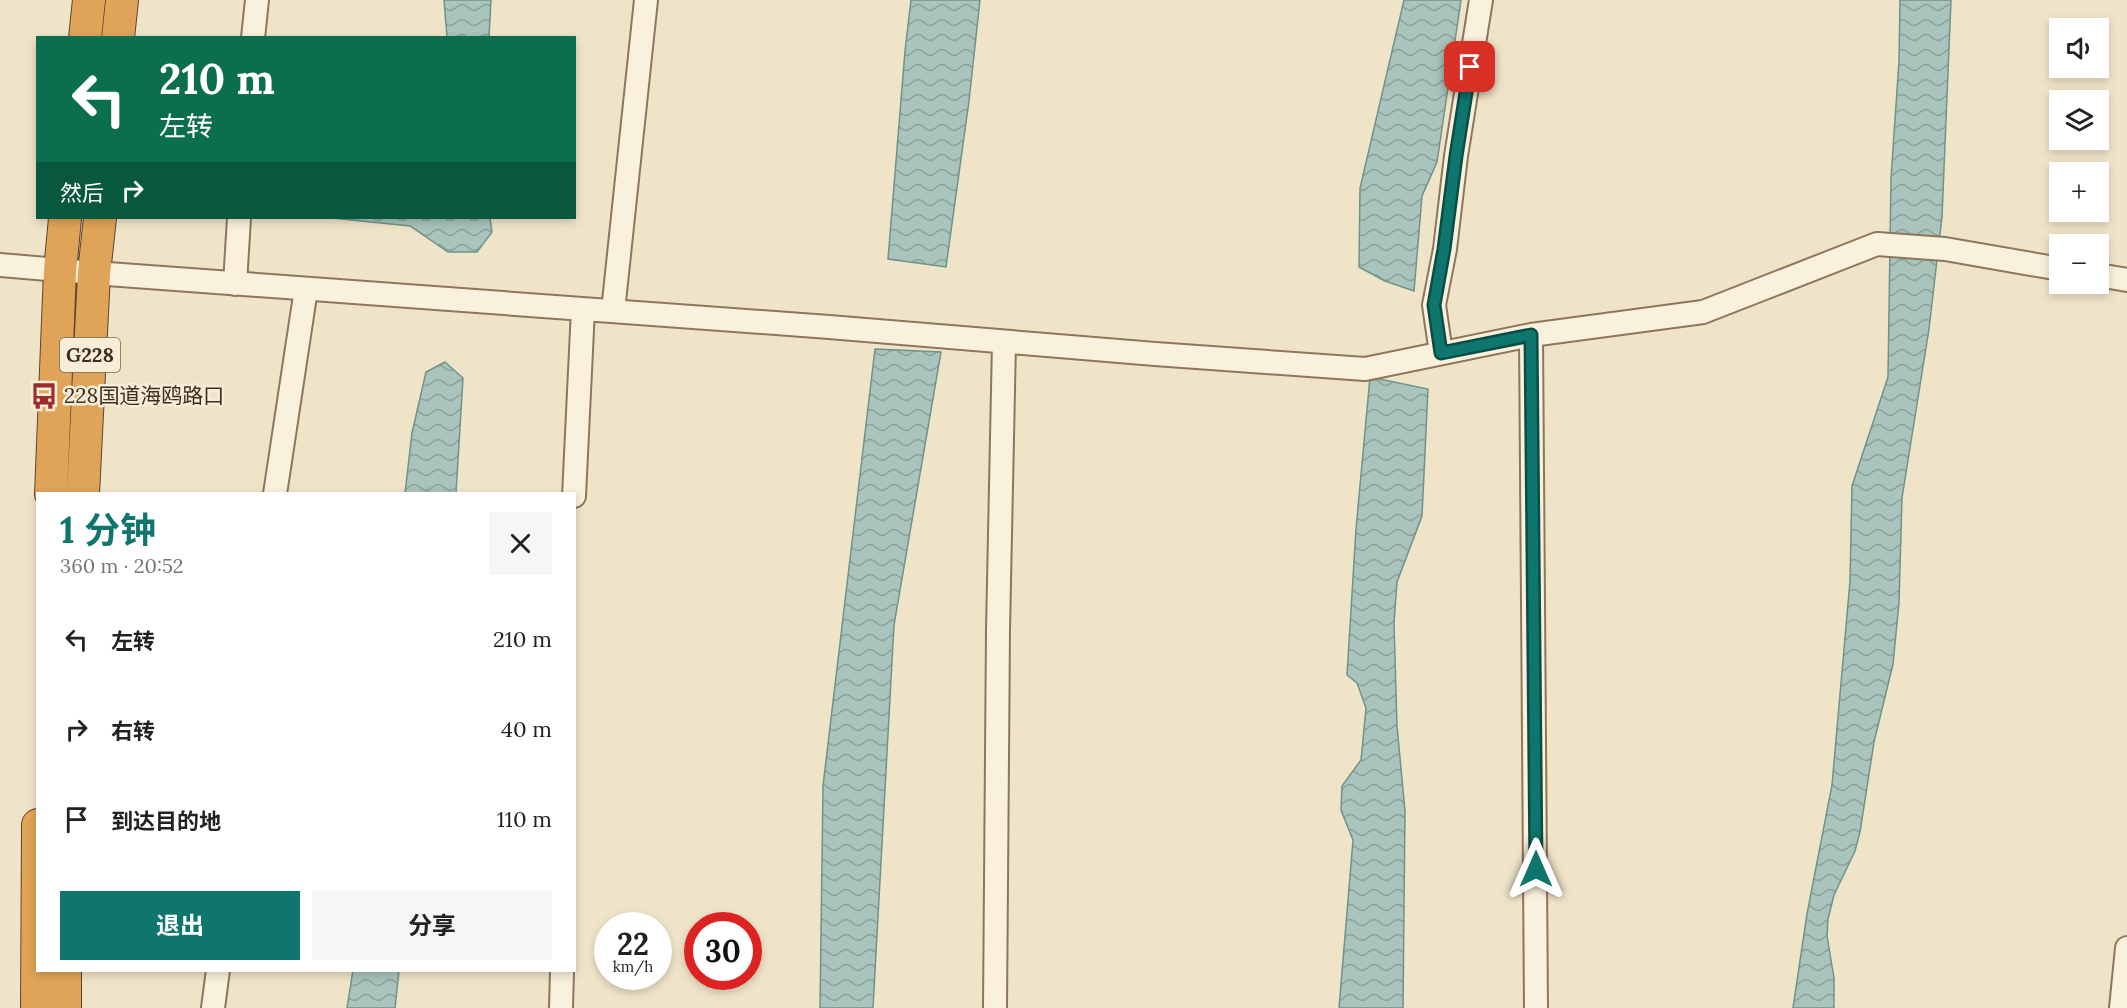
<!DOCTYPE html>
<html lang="zh">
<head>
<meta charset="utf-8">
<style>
	body { margin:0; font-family:Lora,"Noto Sans SC",serif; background:#f6f6f6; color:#222; height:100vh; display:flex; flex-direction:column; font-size:22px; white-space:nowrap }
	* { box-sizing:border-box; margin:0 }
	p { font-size:20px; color:#767676 }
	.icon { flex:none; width:33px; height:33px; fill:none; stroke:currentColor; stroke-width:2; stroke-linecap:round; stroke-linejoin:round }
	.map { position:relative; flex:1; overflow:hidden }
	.panel { position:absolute; left:36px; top:492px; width:540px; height:480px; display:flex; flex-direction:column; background:#fff; border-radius:0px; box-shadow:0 3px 9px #0003 }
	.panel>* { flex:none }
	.guide { position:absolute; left:36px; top:36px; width:540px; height:183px; border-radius:0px; box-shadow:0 3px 9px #0003; background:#0b6e4f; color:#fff; overflow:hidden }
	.fabs { position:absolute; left:2049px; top:18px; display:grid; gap:12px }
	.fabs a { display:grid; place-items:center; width:60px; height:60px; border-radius:0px; background:#fff; box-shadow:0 3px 9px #0003; font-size:30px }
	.speed { position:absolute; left:594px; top:912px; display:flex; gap:12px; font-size:30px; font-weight:700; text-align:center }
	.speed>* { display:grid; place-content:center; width:78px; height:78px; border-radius:50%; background:#fff; box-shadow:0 3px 9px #0003; line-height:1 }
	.speed small { font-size:15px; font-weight:400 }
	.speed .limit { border:9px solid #d22; background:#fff; color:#111 }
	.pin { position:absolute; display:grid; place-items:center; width:51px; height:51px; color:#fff; margin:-26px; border-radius:12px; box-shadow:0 3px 9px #0006 }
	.me { position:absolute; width:66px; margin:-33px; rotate:0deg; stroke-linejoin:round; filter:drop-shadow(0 0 4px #0008) }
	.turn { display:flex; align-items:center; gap:21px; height:126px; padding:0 24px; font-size:27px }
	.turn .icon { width:78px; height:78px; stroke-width:2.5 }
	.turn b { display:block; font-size:42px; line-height:51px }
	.then { display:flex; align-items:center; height:57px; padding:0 24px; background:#0003; gap:12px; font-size:22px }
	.round { display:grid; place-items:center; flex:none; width:63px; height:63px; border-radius:0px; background:#f6f6f6 }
	.overview { display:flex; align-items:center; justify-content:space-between; height:102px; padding:0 24px }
	h1 { font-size:36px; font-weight:700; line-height:45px; color:#0f766e }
	.cta { display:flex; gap:12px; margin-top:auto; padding:12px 24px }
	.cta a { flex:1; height:69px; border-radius:0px; background:#0f766e; color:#fff; font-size:24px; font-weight:700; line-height:69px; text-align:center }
	.cta a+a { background:#f6f6f6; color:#222 }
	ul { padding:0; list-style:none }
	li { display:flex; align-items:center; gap:18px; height:90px; padding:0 24px }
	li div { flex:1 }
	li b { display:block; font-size:22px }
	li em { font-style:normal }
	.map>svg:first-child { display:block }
	.water { fill:url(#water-waves); stroke:#6f938a; stroke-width:1.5 }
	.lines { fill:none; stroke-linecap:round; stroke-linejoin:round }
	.minor-casing { stroke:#8d765c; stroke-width:26 }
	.highway-casing { stroke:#5b4430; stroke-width:34 }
	.minor { stroke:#faf1dc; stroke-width:22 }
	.highway { stroke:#e0a458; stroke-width:32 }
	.route-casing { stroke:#0a4d48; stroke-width:15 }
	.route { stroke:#0f766e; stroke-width:10 }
	.labels { text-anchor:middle; stroke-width:5; stroke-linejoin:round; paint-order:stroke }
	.shield { fill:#f7eed8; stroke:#756857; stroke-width:1.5 }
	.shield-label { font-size:20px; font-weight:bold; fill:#3d2e20 }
	.poi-label { font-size:21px; fill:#3d2e20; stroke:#f7eed8; text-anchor:start }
</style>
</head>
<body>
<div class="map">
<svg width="2127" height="1008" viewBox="0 0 2127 1008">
	<defs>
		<pattern id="water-waves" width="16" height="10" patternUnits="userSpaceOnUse" patternTransform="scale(1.5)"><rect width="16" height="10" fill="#a9c4bc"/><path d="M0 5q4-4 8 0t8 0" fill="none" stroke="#8ba098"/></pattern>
	</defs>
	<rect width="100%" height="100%" fill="#f0e4c8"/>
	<path class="water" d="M 444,0 L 491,0 L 489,37 L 447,37 Z
		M 911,0 L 980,0 L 969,101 L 946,267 L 888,259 L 905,51 Z
		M 1404,0 L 1461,0 L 1437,162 L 1422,196 L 1414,291 L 1385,281 L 1359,267 L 1360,188 Z
		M 1900,0 L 1951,0 L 1942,217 L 1929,329 L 1902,498 L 1899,603 L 1893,664 L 1874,742 L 1860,832 L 1855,851 L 1834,895 L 1828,919 L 1827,936 L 1834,978 L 1834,1008 L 1793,1008 L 1807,914 L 1832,785 L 1850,581 L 1852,486 L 1888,377 L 1891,178 L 1899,61 Z
		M 332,218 L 490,218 L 492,232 L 477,252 L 448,252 L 410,226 Z
		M 875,349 L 941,352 L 894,625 L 873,1008 L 820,1008 L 823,786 Z
		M 445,362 L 463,378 L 456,493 L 405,493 L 412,433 L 426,372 Z
		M 1370,377 L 1428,389 L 1422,516 L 1397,582 L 1394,623 L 1397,726 L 1405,811 L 1403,1008 L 1339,1008 L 1353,840 L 1341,810 L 1342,786 L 1361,760 L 1366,708 L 1357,683 L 1347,675 L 1356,529 Z
		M 353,970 L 399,971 L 395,1008 L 347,1008 Z"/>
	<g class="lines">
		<defs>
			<path id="minor" d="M 253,38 L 257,0
				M 0,265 L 94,273 L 829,327 L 1155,354 L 1365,369 L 1531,335 L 1703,312 L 1877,244 L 1945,249 L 2060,269
				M 2098,275 L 2127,280
				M 235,284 L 239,218
				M 613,311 L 646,0
				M 1531,335 L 1536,1008
				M 1441,353 L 1434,305 L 1445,249 L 1456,156 L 1481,0
				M 275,494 L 306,289
				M 574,496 L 583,309
				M 213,1008 L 218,970
				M 561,1008 L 562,970
				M 995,1008 L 998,630 L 1004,342
				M 2121,1008 L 2127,948"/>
			<path id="highway" d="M 85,38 L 89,0
				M 118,38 L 122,0
				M 51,494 L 60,271 L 65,218
				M 83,494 L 94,273 L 100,218
				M 65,970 L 65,1008
				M 37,1008 L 38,825"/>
		</defs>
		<use href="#minor" class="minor-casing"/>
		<use href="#highway" class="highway-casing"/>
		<use href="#minor" class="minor"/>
		<use href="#highway" class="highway"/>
	</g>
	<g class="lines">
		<defs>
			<path id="route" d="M 1470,67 L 1456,156 L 1444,249 L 1434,305 L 1441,353 L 1531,335 L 1536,869"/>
		</defs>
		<use href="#route" class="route-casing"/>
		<use href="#route" class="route"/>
	</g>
	<defs>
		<symbol id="bus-bare" viewBox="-9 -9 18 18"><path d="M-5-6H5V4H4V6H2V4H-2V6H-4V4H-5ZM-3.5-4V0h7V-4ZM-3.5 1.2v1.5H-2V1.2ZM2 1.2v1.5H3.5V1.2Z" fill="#9e2a2b" stroke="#f7eed8" stroke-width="2.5" paint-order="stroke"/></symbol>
	</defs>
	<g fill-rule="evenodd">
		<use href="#bus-bare" x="25" y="377" width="38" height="38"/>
	</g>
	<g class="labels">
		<rect class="shield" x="60" y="338" width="60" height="34" rx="4.5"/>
		<g class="shield-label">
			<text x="90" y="362">G228</text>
		</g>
		<g class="poi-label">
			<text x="64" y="403">228国道海鸥路口</text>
		</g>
	</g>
</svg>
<div class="fabs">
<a><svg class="icon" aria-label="sound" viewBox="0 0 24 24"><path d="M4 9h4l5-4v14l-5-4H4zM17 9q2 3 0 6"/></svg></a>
<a><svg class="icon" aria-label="layers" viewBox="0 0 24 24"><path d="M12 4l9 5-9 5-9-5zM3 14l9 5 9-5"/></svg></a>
<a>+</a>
<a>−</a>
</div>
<div class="speed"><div>22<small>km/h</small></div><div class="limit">30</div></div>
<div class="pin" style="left:1470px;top:67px;background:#d93025"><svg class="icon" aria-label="arrive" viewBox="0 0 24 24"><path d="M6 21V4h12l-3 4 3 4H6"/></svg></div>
<svg class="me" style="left:1536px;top:869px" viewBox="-20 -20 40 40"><path d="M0-17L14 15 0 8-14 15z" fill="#0f766e" stroke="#fff" stroke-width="4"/></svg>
<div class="guide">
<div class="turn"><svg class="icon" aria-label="left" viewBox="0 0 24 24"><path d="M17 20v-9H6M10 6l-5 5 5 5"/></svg><div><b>210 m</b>左转</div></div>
<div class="then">然后<svg class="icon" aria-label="right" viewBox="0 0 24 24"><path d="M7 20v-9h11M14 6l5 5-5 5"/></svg></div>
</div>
<section class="panel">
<div class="overview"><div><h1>1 分钟</h1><p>360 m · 20:52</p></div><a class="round"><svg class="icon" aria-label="close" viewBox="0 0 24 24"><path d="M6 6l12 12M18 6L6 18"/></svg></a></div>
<ul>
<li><svg class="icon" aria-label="left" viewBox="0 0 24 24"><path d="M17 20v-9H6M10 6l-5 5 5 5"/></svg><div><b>左转</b></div><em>210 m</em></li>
<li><svg class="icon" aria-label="right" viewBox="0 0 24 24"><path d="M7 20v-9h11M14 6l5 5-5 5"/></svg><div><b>右转</b></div><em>40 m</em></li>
<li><svg class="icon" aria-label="arrive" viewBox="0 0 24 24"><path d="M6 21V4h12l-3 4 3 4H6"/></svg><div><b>到达目的地</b></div><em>110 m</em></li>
</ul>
<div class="cta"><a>退出</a><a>分享</a></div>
</section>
</div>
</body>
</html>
